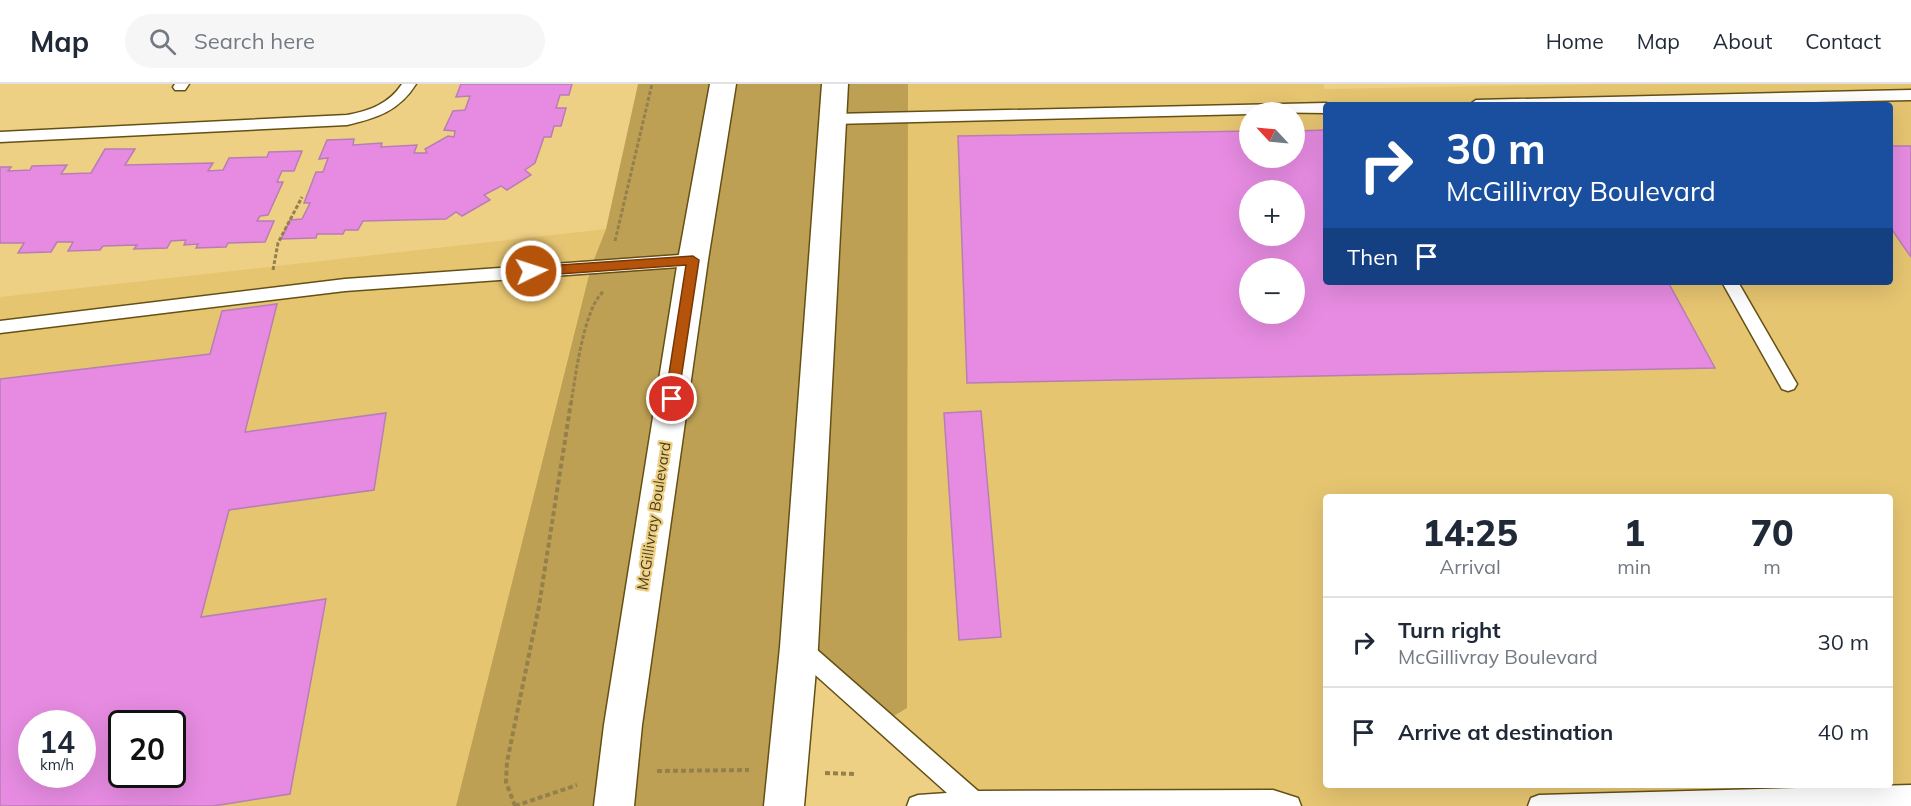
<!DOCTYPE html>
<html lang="en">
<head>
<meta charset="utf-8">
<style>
	body { margin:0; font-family:Mulish,sans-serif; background:#f6f6f7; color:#1f2937; height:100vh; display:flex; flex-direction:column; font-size:22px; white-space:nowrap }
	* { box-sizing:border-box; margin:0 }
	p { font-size:20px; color:#747a83 }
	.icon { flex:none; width:33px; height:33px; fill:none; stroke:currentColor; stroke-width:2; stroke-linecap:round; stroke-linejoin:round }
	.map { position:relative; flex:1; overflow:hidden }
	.details { position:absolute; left:1323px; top:410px; width:570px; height:294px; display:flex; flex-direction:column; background:#fff; border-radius:6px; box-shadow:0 6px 24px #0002 }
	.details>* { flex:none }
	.banner { position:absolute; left:1323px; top:18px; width:570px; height:183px; border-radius:6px; box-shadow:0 6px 24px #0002; background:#1a4fa0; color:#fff; overflow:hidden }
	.needle { width:39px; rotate:296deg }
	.controls { position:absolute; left:1239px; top:18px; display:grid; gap:12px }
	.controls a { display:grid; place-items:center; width:66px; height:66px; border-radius:50%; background:#fff; box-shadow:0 6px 24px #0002; font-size:30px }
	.speed { position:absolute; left:18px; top:626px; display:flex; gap:12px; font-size:30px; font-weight:700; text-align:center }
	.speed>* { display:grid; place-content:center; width:78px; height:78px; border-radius:50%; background:#fff; box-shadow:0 6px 24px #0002; line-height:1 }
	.speed small { font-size:15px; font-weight:400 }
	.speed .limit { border:3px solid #111; border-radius:9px; background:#fff; color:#111 }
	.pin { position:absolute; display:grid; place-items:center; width:51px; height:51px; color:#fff; margin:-26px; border:3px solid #fff; border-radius:50%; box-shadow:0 2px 6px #0007 }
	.me { position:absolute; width:66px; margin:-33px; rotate:86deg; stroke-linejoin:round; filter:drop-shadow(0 0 4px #0008) }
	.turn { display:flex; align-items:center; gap:21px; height:126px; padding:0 24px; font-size:27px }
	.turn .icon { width:78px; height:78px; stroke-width:2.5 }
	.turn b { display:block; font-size:42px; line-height:51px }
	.then { display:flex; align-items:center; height:57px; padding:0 24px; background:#0003; gap:12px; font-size:22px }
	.eta { display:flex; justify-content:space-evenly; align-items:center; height:102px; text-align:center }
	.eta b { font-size:36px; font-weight:800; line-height:42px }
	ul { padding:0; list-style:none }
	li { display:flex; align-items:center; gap:18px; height:90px; padding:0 24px; border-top:2px solid #e0e1e3 }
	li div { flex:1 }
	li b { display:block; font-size:22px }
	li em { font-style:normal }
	header { display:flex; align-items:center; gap:36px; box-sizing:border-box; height:84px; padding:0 30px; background:#fff; border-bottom:2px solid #e0e1e3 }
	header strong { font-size:28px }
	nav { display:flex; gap:33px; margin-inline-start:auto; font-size:21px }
	.search { width:420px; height:54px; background:#f6f6f7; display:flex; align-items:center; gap:15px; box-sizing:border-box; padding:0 21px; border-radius:33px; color:#747a83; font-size:22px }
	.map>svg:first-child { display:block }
	.built { fill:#e6c571; fill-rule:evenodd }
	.green { fill:#bda054 }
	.building { fill:#e68be1; stroke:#b77eb3; stroke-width:1.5; fill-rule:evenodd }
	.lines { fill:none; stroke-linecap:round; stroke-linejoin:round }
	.service-casing { stroke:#655014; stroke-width:3 }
	.primary-casing { stroke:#655014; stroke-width:3 }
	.path-far1 { stroke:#94804c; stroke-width:3; stroke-dasharray:4 2; stroke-linecap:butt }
	.path { stroke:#94804c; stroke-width:4; stroke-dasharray:5 3; stroke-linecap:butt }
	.service { fill:#fff; fill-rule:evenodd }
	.primary { fill:#fff; fill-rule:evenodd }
	.route { fill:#b45309; stroke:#753606; stroke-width:1.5 }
	.labels { text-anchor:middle; stroke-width:4.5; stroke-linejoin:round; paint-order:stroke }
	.street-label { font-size:15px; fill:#483b1c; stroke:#eed085 }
</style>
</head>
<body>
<header>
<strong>Map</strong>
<div class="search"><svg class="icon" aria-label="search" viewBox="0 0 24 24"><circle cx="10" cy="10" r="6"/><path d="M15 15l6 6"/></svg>Search here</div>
<nav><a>Home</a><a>Map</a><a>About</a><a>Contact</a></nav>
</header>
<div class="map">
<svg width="1911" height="722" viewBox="0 0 1911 722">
	<rect width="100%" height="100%" fill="#eed085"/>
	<path class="built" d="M 908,0 L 1323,0 L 1325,5 L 1602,0 L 1911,0 L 1911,722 L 1290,722 L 1273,717 L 974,718 L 884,638 L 907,624 ZM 1326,21 L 1890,21 L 1890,198 L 1326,198 ZM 1250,28 L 1294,28 L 1294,74 L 1250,74 ZM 1250,106 L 1294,106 L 1294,152 L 1250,152 ZM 1250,184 L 1294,184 L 1294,230 L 1250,230 ZM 1326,412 L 1890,412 L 1890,700 L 1326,700 Z
		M 606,145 L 591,183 L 456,722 L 0,722 L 0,213 ZM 32,639 L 82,639 L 82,690 L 32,690 ZM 122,639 L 172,639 L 172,690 L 122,690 Z"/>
	<path class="green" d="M 638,0 L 908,0 L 907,624 L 884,638 L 799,564 L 784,722 L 456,722 L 591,183 L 606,145 Z"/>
	<path class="building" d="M 461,0 L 572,0 L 569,11 L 560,11 L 556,24 L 566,24 L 561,42 L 554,42 L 551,53 L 544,53 L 535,79 L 525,86 L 531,91 L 507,106 L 501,102 L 484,111 L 490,116 L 462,132 L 456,128 L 446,135 L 363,137 L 358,146 L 345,146 L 343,150 L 317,150 L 316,154 L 281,155 L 290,136 L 302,135 L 310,119 L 304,119 L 316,88 L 323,88 L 328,74 L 319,75 L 327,56 L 354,55 L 353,61 L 382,59 L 381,63 L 417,61 L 414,69 L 427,69 L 425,65 L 448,52 L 454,53 L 455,47 L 444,46 L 453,27 L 465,26 L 470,12 L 456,13 Z
		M 1326,46 L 1326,198 L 1668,198 L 1715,284 L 967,299 L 958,52 L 1250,47 L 1250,74 L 1294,74 L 1294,47 ZM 1250,106 L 1294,106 L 1294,152 L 1250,152 ZM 1250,184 L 1294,184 L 1294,230 L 1250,230 Z
		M 1890,62 L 1911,62 L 1911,173 L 1890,143 Z
		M 105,65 L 135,65 L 125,81 L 213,79 L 208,87 L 223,86 L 229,74 L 267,73 L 269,68 L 302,67 L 294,87 L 282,87 L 277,98 L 283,98 L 268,131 L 260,132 L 257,137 L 274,137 L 265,158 L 228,159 L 226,163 L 196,164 L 198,160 L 184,161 L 186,156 L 171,157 L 167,164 L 134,165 L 137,161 L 103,162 L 100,166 L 68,167 L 73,158 L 57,158 L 51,168 L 18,169 L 24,159 L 0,159 L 0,83 L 11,83 L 8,87 L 30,86 L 32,82 L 67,81 L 61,90 L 91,89 Z
		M 277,220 L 245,348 L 386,329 L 374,406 L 229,426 L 201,533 L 326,515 L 290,710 L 213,722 L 0,722 L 0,295 L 210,270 L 222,227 ZM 32,639 L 82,639 L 82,690 L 32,690 ZM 122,639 L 172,639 L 172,690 L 122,690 Z
		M 981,327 L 1001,553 L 959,556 L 944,329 Z"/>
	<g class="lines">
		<defs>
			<path id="service" d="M 175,0 L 189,0 L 185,6 L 175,6 L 173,3 Z
				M 402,0 L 416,0 C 399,27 377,34 347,41 L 0,58 L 0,48 L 347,31 C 369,27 389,20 402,0 Z
				M 1911,6 L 1911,16 L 1674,21 L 1469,21 L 1476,16 Z
				M 1326,19 L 1331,21 L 1326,21 L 1326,29 L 1250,28 L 1250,30 L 833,40 L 826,35 L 833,30 Z
				M 693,170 L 699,172 L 701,176 L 699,180 L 693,182 L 345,207 L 0,249 L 0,237 L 345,195 Z
				M 1722,198 L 1738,198 L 1794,295 L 1797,300 L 1794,305 L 1788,307 L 1782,305 Z
				M 800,554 L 807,557 L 978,707 L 1273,706 L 1298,714 L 1301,722 L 907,722 L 910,714 L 918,711 L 947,709 L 793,571 L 790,564 L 793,557 Z
				M 1911,701 L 1911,722 L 1528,722 L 1531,714 L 1539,711 Z"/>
			<path id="primary" d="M 710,0 L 736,0 L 708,176 L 642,641 L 634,722 L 594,722 L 604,641 L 678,176 Z
				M 822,0 L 848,0 L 818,563 L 804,722 L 764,722 L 780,563 Z"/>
		</defs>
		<use href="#service" class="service-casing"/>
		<use href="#primary" class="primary-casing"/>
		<path class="path-far1" d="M 615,157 L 652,0
			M 273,186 L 278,159 L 302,113
			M 571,320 C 575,294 584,224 603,208"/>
		<path class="path" d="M 657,687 L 749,686
			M 825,689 L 857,690
			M 515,722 L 506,698 L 507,678 L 539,522 L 571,318
			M 515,722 L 577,701"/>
		<use href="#service" class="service"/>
		<use href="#primary" class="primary"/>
	</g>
	<path class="route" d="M 693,172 L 699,176 L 678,315 L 672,321 L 665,315 L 686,181 L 531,192 L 525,187 L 531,183 Z"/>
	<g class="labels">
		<g class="street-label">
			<text transform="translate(654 432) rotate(-81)" y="5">McGillivray Boulevard</text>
		</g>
	</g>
</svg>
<div class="controls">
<a><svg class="needle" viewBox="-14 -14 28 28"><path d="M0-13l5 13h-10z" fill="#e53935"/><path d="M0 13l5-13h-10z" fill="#747a83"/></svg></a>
<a>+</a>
<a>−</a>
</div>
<div class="speed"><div>14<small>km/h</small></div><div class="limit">20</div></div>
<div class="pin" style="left:672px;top:315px;background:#d93025"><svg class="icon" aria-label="arrive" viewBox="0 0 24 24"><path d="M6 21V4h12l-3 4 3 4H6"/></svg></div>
<svg class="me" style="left:531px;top:187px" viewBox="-20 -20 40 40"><circle r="17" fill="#b45309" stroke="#fff" stroke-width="3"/><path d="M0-11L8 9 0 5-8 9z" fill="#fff"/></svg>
<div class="banner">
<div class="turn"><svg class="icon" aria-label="right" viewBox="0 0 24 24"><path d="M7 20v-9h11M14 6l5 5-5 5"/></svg><div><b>30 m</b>McGillivray Boulevard</div></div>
<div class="then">Then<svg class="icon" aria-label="arrive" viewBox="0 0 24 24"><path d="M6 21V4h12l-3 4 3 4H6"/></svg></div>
</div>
<section class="details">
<div class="eta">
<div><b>14:25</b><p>Arrival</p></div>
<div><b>1</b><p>min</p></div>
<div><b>70</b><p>m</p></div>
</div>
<ul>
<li><svg class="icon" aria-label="right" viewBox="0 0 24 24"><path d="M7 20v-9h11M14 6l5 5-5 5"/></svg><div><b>Turn right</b><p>McGillivray Boulevard</p></div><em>30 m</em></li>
<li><svg class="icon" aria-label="arrive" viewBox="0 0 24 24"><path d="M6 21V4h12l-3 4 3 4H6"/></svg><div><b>Arrive at destination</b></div><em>40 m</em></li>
</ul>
</section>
</div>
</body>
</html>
